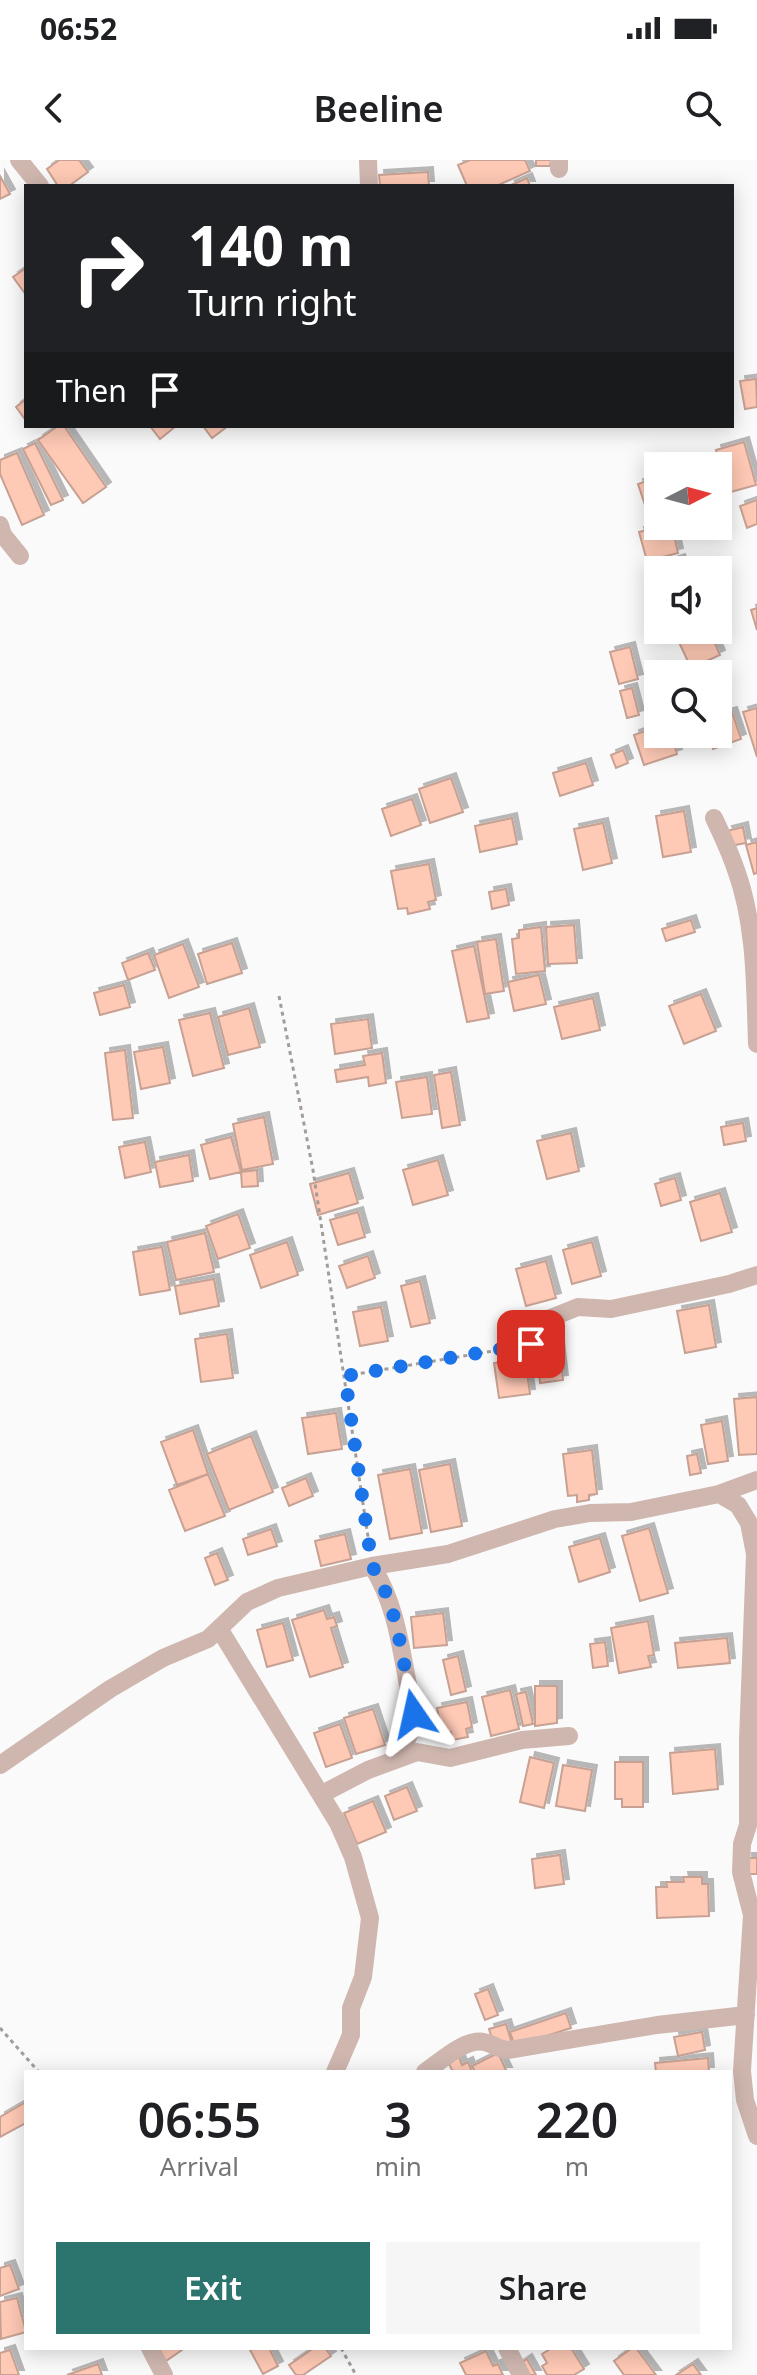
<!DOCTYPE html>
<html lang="en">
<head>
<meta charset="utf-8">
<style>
	body { margin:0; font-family:"Noto Sans",sans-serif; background:#f6f6f6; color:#202124; height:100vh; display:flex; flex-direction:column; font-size:30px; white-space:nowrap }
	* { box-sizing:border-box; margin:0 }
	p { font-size:26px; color:#757577 }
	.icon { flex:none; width:44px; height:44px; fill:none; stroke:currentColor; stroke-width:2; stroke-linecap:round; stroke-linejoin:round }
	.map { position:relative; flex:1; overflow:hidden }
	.sheet { position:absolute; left:24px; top:1910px; width:708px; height:280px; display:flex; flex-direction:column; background:#fff; border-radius:0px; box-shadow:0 4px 20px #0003 }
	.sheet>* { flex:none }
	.top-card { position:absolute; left:24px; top:24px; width:710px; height:244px; border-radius:0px; box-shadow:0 4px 20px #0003; background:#202124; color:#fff; overflow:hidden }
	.needle { width:52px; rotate:84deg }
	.tools { position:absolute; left:644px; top:292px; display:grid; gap:16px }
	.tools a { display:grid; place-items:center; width:88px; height:88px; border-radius:0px; background:#fff; box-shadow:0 4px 20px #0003; font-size:40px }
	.pin { position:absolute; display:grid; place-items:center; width:68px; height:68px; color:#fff; margin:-34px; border-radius:16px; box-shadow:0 4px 12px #0006 }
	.me { position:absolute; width:88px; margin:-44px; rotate:349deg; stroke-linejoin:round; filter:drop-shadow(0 0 6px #0008) }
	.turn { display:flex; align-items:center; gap:28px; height:168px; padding:0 32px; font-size:36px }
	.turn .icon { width:104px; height:104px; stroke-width:2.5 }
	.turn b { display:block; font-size:56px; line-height:68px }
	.then { display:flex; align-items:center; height:76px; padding:0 32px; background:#0003; gap:16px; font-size:30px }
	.eta { display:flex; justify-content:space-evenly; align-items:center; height:136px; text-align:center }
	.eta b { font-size:48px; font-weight:600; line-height:56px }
	.primary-button { display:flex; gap:16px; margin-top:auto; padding:16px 32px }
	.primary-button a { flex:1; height:92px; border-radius:0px; background:#2c746e; color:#fff; font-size:32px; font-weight:600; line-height:92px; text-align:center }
	.primary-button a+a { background:#f6f6f6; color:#202124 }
	.status { display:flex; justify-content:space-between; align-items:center; height:56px; padding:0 40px; background:#fff; direction:ltr }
	.status svg { height:22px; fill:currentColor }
	header { display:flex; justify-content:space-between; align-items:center; height:104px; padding:0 32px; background:#fff; font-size:36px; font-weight:600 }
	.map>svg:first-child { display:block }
	.building { fill:#fec9b5; stroke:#c7a193; stroke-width:2; filter:url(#shadow) }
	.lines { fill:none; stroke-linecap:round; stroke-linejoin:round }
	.path { stroke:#a39c99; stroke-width:3; stroke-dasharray:4 4; stroke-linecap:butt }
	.minor { stroke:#cfb7af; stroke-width:18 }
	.route { stroke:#1a73e8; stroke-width:14; stroke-dasharray:0 25.2 }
</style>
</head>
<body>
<div class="status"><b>06:52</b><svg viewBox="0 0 49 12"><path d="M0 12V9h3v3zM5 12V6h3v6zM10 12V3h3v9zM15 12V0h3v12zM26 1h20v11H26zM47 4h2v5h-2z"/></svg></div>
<header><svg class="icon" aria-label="back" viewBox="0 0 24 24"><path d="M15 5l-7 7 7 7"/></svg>Beeline<svg class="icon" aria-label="search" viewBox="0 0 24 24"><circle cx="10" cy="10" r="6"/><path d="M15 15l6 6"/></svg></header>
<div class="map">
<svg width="757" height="2215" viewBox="0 0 757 2215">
	<defs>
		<filter id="shadow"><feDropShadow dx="5" dy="-5" stdDeviation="0" flood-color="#0004"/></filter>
	</defs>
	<rect width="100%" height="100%" fill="#fafafa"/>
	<path class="building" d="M 59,0 L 79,0 L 88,12 L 69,26 L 58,26 L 47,9 Z
		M 470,0 L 525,0 L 530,11 L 496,26 L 467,26 L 458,5 Z
		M 536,0 L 551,0 L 550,6 L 536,6 Z
		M 428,12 L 429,26 L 380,26 L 379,15 Z
		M 0,16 L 10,34 L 0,39 Z
		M 527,18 L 530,26 L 509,26 Z
		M 26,108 L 26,135 L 13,117 Z
		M 756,219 L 757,247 L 745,249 L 740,221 Z
		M 26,239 L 26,257 L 24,258 L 16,247 Z
		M 58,266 L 64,266 L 106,327 L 83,343 L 38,280 Z
		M 150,266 L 176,266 L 160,279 Z
		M 203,266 L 228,266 L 212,278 Z
		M 744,282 L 756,325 L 727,333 L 716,290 Z
		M 35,283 L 63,340 L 51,345 L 23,289 Z
		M 17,293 L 44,355 L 22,365 L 0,314 L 0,300 Z
		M 658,317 L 658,350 L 648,354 L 638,324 Z
		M 757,340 L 757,364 L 747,368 L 740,346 Z
		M 663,366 L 672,366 L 678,393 L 647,401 L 639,372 Z
		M 680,399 L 684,410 L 658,410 L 658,423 L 653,408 Z
		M 757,448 L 757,470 L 751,450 Z
		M 695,470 L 709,470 L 720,495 L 691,508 L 677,478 Z
		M 630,487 L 638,519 L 619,524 L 610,492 Z
		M 632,528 L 639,555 L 627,558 L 620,531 Z
		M 757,548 L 757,597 L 743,552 Z
		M 732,552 L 741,579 L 713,589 L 708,574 L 718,574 L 718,556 Z
		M 658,566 L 658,574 L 671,574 L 677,594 L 644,605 L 634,575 Z
		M 623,590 L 628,603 L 616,608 L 611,595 Z
		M 586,603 L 593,625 L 560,636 L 553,613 Z
		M 451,618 L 463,652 L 430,663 L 419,629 Z
		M 412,639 L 421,665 L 391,676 L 382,649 Z
		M 684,651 L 691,692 L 663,697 L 656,656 Z
		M 512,658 L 517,684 L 480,692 L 475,666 Z
		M 603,663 L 612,703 L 583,710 L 574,669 Z
		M 743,667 L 746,683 L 730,686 L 727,671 Z
		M 757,682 L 757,713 L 754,714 L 746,685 Z
		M 429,704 L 436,740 L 428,742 L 430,749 L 408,754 L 407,748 L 398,749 L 391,711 Z
		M 506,729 L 509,745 L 492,749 L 489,732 Z
		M 691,760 L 695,772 L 666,781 L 662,769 Z
		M 574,765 L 577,803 L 548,804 L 546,767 Z
		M 541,767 L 545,811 L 516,814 L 512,779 L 519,778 L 519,770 Z
		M 496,779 L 504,831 L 485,834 L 477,782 Z
		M 232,783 L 242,813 L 207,824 L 198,794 Z
		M 183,784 L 199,827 L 169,838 L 154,795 Z
		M 474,786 L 489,858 L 467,862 L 452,791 Z
		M 148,793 L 155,810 L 128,820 L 122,803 Z
		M 539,815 L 546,844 L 514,851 L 508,822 Z
		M 124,825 L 130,847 L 100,855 L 94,833 Z
		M 701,834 L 716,871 L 684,884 L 669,846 Z
		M 593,838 L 600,870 L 562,879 L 554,847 Z
		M 249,848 L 260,887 L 228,895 L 218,857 Z
		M 210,853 L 224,908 L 193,916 L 179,860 Z
		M 368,859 L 372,888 L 335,894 L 331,864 Z
		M 163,887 L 170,923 L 141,929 L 134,892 Z
		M 125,890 L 133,958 L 113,960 L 105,893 Z
		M 382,893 L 386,923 L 369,926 L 368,917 L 337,922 L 335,910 L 365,905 L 363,896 Z
		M 451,912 L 460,965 L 442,968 L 434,915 Z
		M 427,917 L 432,954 L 402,958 L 396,922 Z
		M 264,957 L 273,1004 L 242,1010 L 233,964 Z
		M 743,963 L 746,981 L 724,985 L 721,967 Z
		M 571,973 L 579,1011 L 547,1019 L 537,981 Z
		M 231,977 L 241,1012 L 210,1019 L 201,985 Z
		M 145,982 L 151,1012 L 125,1018 L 119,987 Z
		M 189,995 L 193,1021 L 160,1027 L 155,1002 Z
		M 438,1000 L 448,1035 L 413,1045 L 403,1010 Z
		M 257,1010 L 258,1026 L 242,1027 L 241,1012 Z
		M 349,1013 L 358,1043 L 318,1055 L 310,1024 Z
		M 675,1018 L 681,1040 L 661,1046 L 655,1024 Z
		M 720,1033 L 732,1072 L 701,1081 L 690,1042 Z
		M 358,1052 L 365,1077 L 338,1085 L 330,1060 Z
		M 238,1054 L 250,1088 L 218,1099 L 206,1066 Z
		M 205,1073 L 214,1112 L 176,1120 L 167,1082 Z
		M 287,1082 L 298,1115 L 261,1128 L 250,1095 Z
		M 592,1082 L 601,1116 L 572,1124 L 563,1090 Z
		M 162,1087 L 170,1130 L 140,1135 L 133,1092 Z
		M 368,1096 L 375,1118 L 347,1128 L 339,1106 Z
		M 546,1101 L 556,1138 L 526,1146 L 516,1109 Z
		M 214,1119 L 219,1146 L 180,1154 L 175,1126 Z
		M 420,1121 L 430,1163 L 411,1167 L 401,1126 Z
		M 709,1145 L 716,1187 L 685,1193 L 677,1151 Z
		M 381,1147 L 388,1181 L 360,1186 L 353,1152 Z
		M 227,1174 L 233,1218 L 201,1222 L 195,1179 Z
		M 559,1186 L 563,1220 L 540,1223 L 537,1188 Z
		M 525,1198 L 530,1234 L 499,1238 L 494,1203 Z
		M 757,1237 L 757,1294 L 739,1295 L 734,1239 Z
		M 336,1253 L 342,1289 L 308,1294 L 302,1258 Z
		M 722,1261 L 728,1301 L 708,1304 L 701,1265 Z
		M 193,1270 L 208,1314 L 177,1325 L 161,1282 Z
		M 251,1276 L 273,1332 L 229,1350 L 207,1294 Z
		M 592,1290 L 597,1334 L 589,1335 L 589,1340 L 577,1342 L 577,1335 L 568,1336 L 563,1294 Z
		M 697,1294 L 701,1313 L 690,1315 L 687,1296 Z
		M 450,1304 L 462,1366 L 431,1372 L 419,1310 Z
		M 410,1309 L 422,1373 L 390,1379 L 378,1315 Z
		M 208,1314 L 225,1356 L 185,1371 L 169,1330 Z
		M 306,1318 L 313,1336 L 289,1346 L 282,1328 Z
		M 649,1368 L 668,1433 L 640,1441 L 622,1376 Z
		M 271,1369 L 277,1386 L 248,1395 L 243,1379 Z
		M 345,1374 L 351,1399 L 321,1406 L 315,1381 Z
		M 600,1378 L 610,1412 L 579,1422 L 569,1387 Z
		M 217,1393 L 228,1420 L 215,1425 L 205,1398 Z
		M 324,1450 L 327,1459 L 334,1457 L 337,1466 L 331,1468 L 343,1507 L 310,1517 L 292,1460 Z
		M 443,1453 L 447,1485 L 414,1488 L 411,1457 Z
		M 648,1461 L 654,1495 L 648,1496 L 651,1507 L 619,1513 L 611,1468 Z
		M 283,1463 L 293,1500 L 267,1507 L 257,1470 Z
		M 727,1478 L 730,1503 L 678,1508 L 675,1483 Z
		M 605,1482 L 608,1506 L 593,1508 L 590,1484 Z
		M 458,1496 L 466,1531 L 451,1535 L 443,1500 Z
		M 535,1526 L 557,1526 L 557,1563 L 535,1566 Z
		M 510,1530 L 519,1569 L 491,1576 L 482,1537 Z
		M 526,1532 L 533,1564 L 523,1566 L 516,1534 Z
		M 467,1542 L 472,1567 L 466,1569 L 468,1577 L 452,1580 L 451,1572 L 442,1574 L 437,1548 Z
		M 373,1549 L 385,1585 L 356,1594 L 344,1558 Z
		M 340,1564 L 352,1598 L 326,1607 L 314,1573 Z
		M 715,1589 L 718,1629 L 673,1634 L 670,1593 Z
		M 530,1597 L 554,1603 L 544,1648 L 520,1642 Z
		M 615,1602 L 643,1602 L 643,1647 L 622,1647 L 622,1639 L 615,1639 Z
		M 563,1605 L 592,1610 L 585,1651 L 556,1646 Z
		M 407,1627 L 417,1651 L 394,1660 L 385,1636 Z
		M 373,1641 L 386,1672 L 357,1684 L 344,1653 Z
		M 560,1695 L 564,1724 L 535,1728 L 532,1699 Z
		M 747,1698 L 757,1698 L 757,1714 L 748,1714 Z
		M 683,1717 L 702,1717 L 702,1724 L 708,1724 L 709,1756 L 657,1758 L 656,1727 L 667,1727 L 666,1722 L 684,1722 Z
		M 488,1829 L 498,1855 L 485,1860 L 475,1834 Z
		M 566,1853 L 571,1868 L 515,1886 L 510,1872 Z
		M 506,1864 L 512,1884 L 495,1889 L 489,1869 Z
		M 702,1872 L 705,1890 L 678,1896 L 674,1877 Z
		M 498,1893 L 507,1912 L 475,1912 L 472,1906 Z
		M 459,1897 L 462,1905 L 468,1902 L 472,1912 L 453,1912 L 448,1902 Z
		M 708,1898 L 709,1912 L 656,1912 L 655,1903 Z
		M 26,1942 L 26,1963 L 0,1977 L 0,1957 Z
		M 10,2105 L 19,2129 L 0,2136 L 0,2108 Z
		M 17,2138 L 26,2172 L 1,2179 L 0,2142 Z
		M 157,2188 L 181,2188 L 182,2190 L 166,2201 Z
		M 249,2188 L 269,2188 L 278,2206 L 263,2214 Z
		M 314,2188 L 325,2188 L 331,2196 L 303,2215 L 296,2215 L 289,2205 Z
		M 552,2188 L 571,2188 L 584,2209 L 574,2215 L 547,2215 L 542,2206 L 547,2203 L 542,2194 Z
		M 632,2188 L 636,2188 L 656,2215 L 624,2215 L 614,2201 Z
		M 10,2190 L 19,2215 L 0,2215 L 0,2193 Z
		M 486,2191 L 493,2206 L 498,2204 L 503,2215 L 466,2215 L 460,2203 Z
		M 527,2199 L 536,2215 L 524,2215 L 518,2205 Z
		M 98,2204 L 102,2215 L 67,2215 Z
		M 693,2204 L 701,2215 L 676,2215 Z"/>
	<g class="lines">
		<path class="path" d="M 279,836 L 313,1010 L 370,1390
			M 345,1216 L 511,1188
			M 0,1868 L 39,1912
			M 341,2188 L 356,2215"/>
		<path class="minor" d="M 19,0 L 40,26
			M 368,0 L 369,26
			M 559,9 L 559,0
			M 0,365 L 3,375 L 20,396
			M 714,658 C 722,675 730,692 736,710 C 756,765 755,827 757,884
			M 531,1184 L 524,1173 L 543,1161 L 578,1147 L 611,1149 L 729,1124 L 757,1115
			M 719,1334 L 757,1320
			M 372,1406 C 400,1450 402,1504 414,1554 L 412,1567 L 400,1597
			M 220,1470 L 338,1663 L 353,1697 L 370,1758 L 363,1817 L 351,1848 L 351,1875 L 335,1912
			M 0,1605 L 110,1529 L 163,1498 L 208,1479 L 247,1442 L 278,1428 L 372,1406 L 448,1394 L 555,1359 L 590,1353 L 631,1352 L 719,1334 L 738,1345 L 749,1363 L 755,1394 L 748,1580 L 748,1665 L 742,1684 L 741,1712 L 752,1755 L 742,1911 L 745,1940 L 757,1976
			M 322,1634 L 368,1610 L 417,1592 L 450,1598 L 522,1580 L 569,1576
			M 425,1912 C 440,1902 465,1878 484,1882 C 495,1884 498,1890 509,1890 L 657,1865 L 746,1855
			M 150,2188 L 164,2215
			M 507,2188 L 521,2215"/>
	</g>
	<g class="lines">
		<path class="route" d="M 414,1554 C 402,1504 400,1450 372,1406 L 345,1216 L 531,1184"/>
	</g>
</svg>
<div class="tools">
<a><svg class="needle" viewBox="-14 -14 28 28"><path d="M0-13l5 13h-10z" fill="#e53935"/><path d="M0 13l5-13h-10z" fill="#757577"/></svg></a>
<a><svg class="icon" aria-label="sound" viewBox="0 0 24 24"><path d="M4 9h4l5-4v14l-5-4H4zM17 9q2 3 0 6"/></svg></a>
<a><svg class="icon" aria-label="search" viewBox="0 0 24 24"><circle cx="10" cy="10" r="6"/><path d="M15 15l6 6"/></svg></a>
</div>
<div class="pin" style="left:531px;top:1184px;background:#d93025"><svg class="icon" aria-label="arrive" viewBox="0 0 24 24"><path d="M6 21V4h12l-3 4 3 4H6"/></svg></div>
<svg class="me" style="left:414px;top:1554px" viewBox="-20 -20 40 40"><path d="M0-17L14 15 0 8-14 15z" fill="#1a73e8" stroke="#fff" stroke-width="4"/></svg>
<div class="top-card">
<div class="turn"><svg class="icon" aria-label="right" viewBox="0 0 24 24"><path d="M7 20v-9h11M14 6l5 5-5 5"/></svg><div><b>140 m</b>Turn right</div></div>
<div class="then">Then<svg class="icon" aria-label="arrive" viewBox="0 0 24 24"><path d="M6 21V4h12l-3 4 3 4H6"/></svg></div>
</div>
<section class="sheet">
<div class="eta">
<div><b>06:55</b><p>Arrival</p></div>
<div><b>3</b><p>min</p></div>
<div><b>220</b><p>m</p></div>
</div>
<div class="primary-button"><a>Exit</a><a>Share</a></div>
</section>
</div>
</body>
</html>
